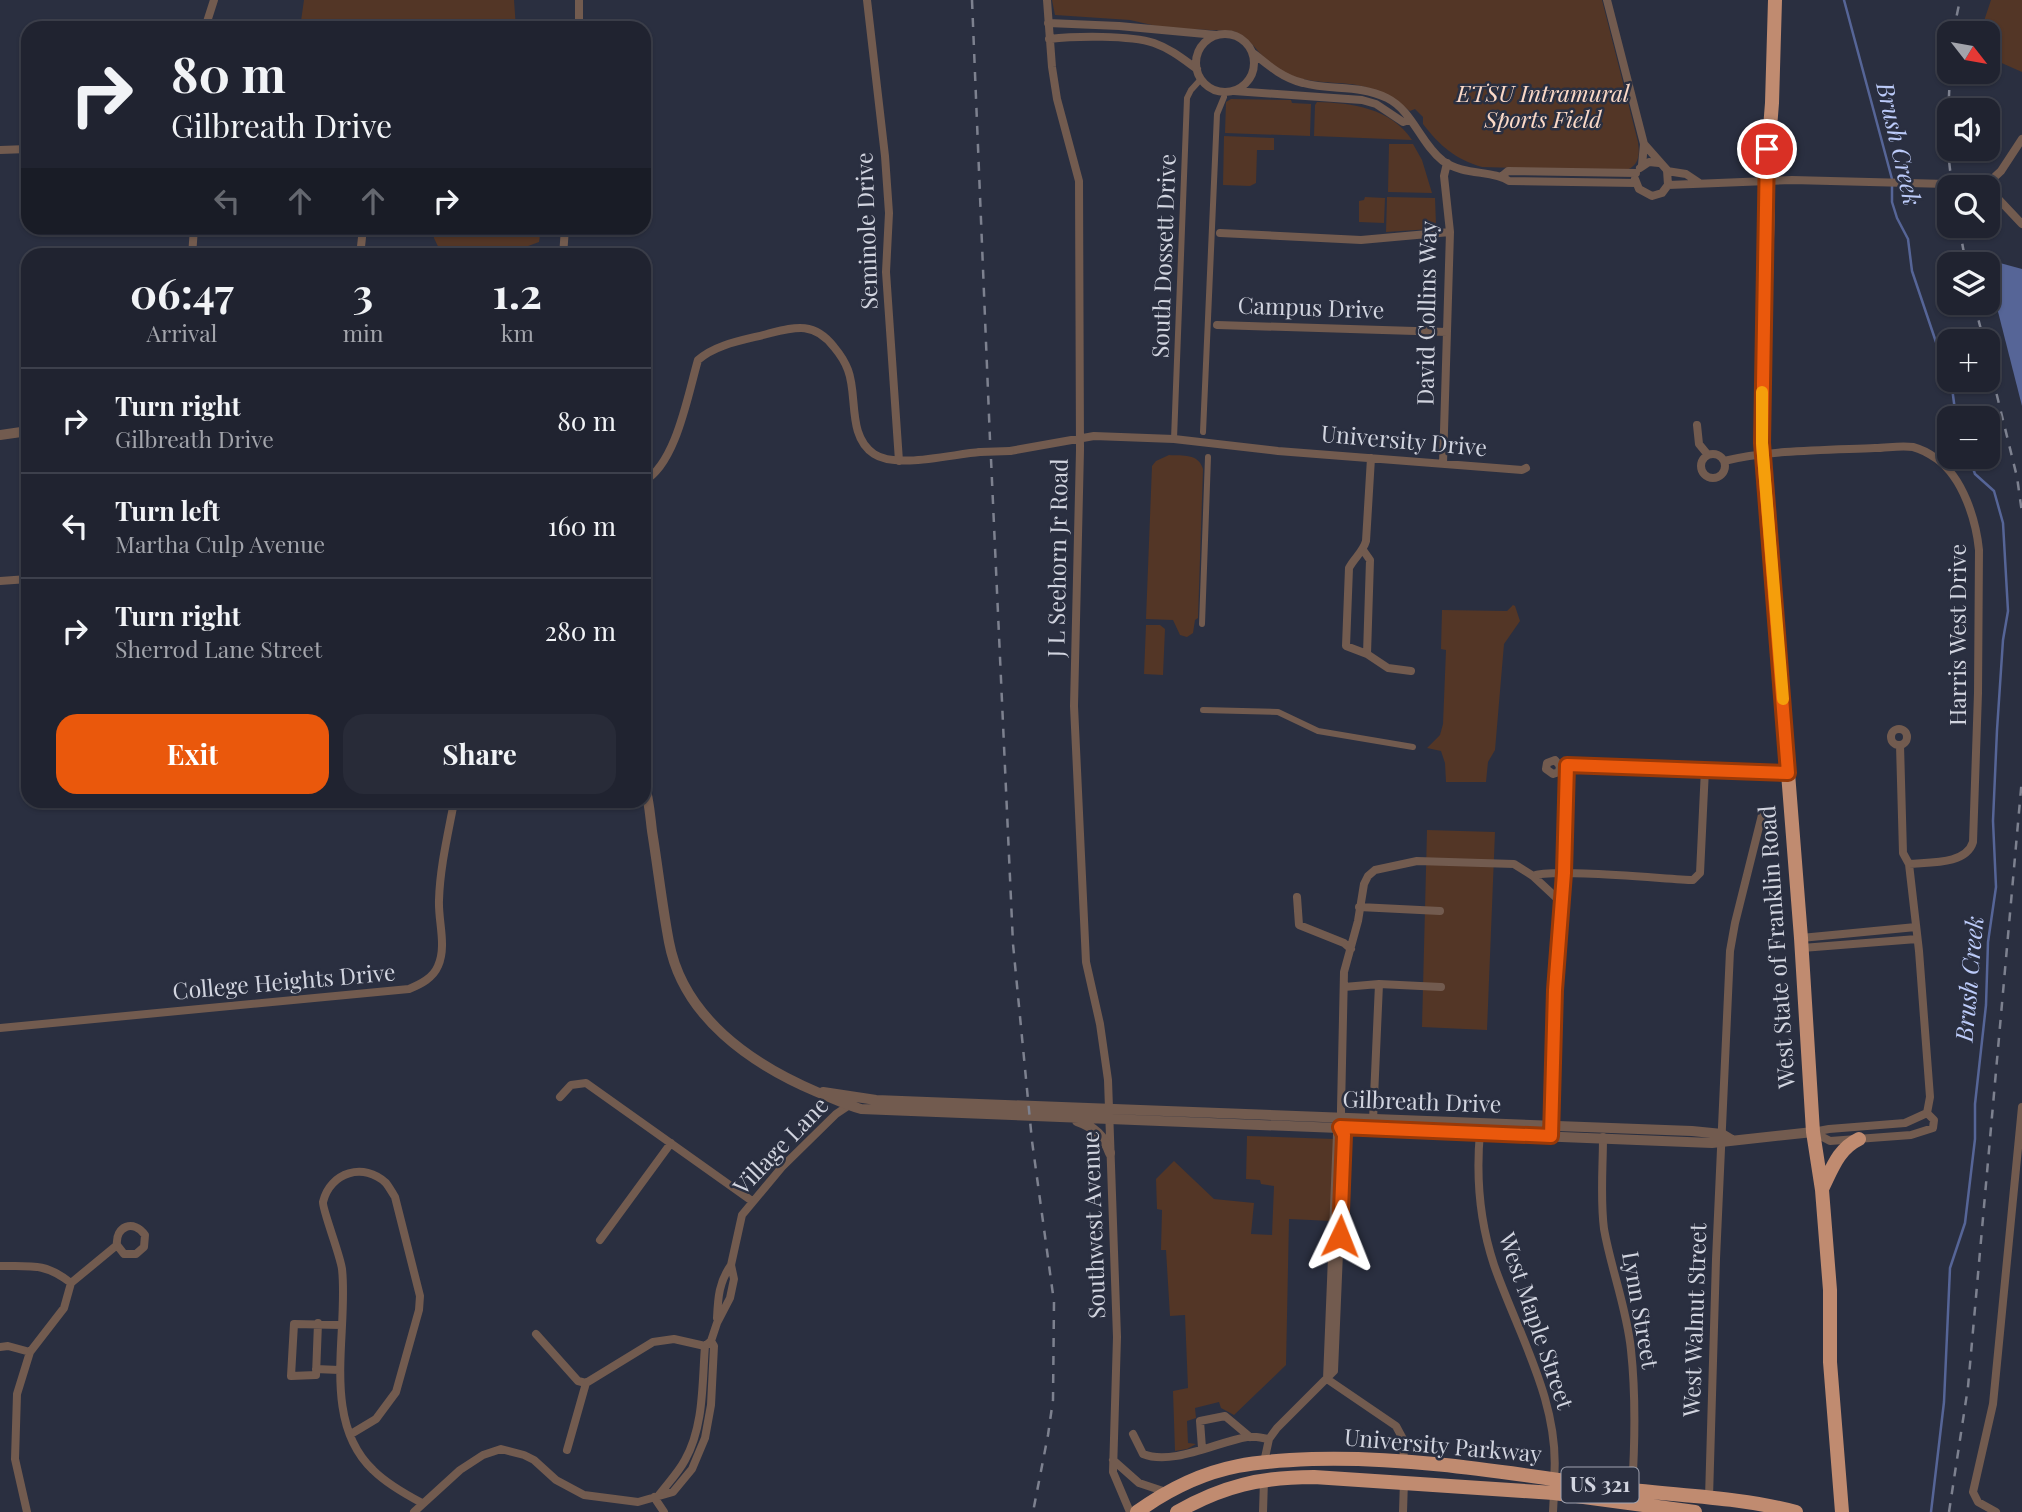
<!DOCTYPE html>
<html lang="en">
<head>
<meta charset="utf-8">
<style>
	body { margin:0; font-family:"Playfair Display",serif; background:#282b38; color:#f1f3f6; height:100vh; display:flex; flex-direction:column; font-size:26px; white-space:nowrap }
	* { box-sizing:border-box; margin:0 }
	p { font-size:23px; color:#a2a4ab }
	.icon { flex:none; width:38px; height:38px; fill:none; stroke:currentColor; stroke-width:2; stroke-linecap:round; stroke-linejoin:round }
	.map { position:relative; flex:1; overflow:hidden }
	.panel { position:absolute; left:21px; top:248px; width:630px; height:560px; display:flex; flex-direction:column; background:#202330; border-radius:21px; box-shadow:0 2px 5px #0004,0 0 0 2px #3d404c }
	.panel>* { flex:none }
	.top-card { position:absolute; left:21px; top:21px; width:630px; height:214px; border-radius:21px; box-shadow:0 2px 5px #0004,0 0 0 2px #3d404c; background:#202330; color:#f1f3f6; overflow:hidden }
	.needle { width:46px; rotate:121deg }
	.controls { position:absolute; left:1937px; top:21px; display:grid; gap:14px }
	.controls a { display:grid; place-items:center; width:63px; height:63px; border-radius:14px; background:#202330; box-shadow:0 2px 5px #0004,0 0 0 2px #3d404c; font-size:35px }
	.pin { position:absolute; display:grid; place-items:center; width:60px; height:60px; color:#fff; margin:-30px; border:4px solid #fff; border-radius:50%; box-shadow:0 2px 7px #0007 }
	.me { position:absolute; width:77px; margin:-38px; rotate:2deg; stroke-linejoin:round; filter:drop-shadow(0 0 5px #0008) }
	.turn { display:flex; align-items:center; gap:24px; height:147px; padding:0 35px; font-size:32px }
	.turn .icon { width:91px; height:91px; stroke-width:2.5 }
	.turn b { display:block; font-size:49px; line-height:60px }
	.lanes { display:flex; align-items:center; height:66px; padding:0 35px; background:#0003; justify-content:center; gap:35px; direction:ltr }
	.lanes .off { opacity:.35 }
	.eta { display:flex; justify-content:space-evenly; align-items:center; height:119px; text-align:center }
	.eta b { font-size:42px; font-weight:700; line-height:49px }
	.primary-button { display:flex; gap:14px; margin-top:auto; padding:14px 35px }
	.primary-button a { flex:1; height:80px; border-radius:21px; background:#ea580c; color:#fff; font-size:28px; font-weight:700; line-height:80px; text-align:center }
	.primary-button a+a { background:#282b38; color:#f1f3f6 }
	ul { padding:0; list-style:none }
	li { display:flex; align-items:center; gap:21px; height:105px; padding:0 35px; border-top:2px solid #3d404c }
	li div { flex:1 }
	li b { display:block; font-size:26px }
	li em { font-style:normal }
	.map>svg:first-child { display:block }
	.green { fill:#533626 }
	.water { fill:#566597 }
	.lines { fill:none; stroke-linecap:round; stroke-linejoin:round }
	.stream { stroke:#566597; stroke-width:2.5 }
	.pedestrian { stroke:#725b4f; stroke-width:6 }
	.minor { stroke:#725b4f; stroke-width:8 }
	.tertiary { stroke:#725b4f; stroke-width:10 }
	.trunk { stroke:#c08b70; stroke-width:14 }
	.rail { stroke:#7d818f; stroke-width:2.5; stroke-dasharray:9 9; stroke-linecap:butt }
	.minor-bridge { stroke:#725b4f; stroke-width:8 }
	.route-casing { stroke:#983908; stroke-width:18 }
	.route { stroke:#ea580c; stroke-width:12 }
	.slow { stroke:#f59e0b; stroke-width:12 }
	.labels { text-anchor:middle; stroke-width:5; stroke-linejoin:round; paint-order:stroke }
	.shield { fill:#2a2f40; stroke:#9fa2af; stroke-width:2 }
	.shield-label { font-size:21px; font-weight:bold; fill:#d1d4df }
	.park-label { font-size:23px; font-style:italic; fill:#fbd9c7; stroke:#2a2f40 }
	.street-label { font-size:23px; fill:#d1d4df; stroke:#2a2f40 }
	.water-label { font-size:24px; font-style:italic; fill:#bccbf9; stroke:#2a2f40 }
</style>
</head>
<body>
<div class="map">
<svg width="2022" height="1512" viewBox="0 0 2022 1512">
	<rect width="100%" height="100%" fill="#2a2f40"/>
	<path class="green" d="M 304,0 L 514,0 L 516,28 L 300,28 Z
		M 1052,0 L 1602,0 L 1638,142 C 1640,156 1639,166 1624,171 L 1482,167 C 1455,159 1440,146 1423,124 L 1423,117 L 1415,109 L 1410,111 C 1393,99 1377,89 1357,85 C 1331,81 1306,84 1282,72 C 1262,62 1254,39 1233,31 L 1165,28 L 1130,20 L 1055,15 Z
		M 1991,0 L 2022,0 L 2022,72 L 1988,57 L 1988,33 L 1980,33 Z
		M 1231,99 L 1291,100 L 1292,103 L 1311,104 L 1310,136 L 1225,133 L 1226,102 Z
		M 1317,102 C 1352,103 1391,108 1412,140 L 1314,136 L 1315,105 Z
		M 1224,136 L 1274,138 L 1274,150 L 1257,150 L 1256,183 L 1250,186 L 1223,185 Z
		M 1389,144 L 1413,144 L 1422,160 L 1432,193 L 1388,192 Z
		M 1365,197 L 1385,198 L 1384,223 L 1359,222 L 1359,201 L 1364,200 Z
		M 1387,197 L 1435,198 L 1436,225 L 1431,229 L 1386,232 Z
		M 434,228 L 541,228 L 539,242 L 504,255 L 442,255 L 434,238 Z
		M 1169,455 C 1183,456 1198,453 1203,469 L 1198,618 L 1195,620 L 1193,633 L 1187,637 L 1180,635 L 1173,620 L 1146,619 L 1152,466 L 1156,461 Z
		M 1513,605 L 1515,606 L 1520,621 L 1504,644 L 1495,750 L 1488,762 L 1486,782 L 1446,782 L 1445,763 L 1441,751 L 1427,748 L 1440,735 L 1443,724 L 1446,650 L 1441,649 L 1442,610 L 1507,611 Z
		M 1146,625 L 1160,625 L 1165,629 L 1163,675 L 1144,674 Z
		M 1427,830 L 1495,832 L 1487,1030 L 1422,1027 Z
		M 1247,1136 L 1334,1139 L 1332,1221 L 1289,1219 L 1286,1365 L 1234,1415 L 1221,1408 L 1219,1402 L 1195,1408 L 1196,1418 L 1187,1421 L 1188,1443 L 1196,1444 L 1187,1449 L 1175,1451 L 1173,1391 L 1188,1388 L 1185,1315 L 1170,1316 L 1166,1250 L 1161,1250 L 1162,1210 L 1157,1209 L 1156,1179 L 1174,1161 L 1214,1199 L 1254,1203 L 1251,1234 L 1272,1235 L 1274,1186 L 1261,1184 L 1260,1180 L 1246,1179 Z"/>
	<path class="water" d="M 2000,263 L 2022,269 L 2022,406 L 1993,292 L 1990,267 Z"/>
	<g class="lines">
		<path class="stream" d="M 1844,0 L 1892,179
			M 1892,185 L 1892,202 L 1897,218 L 1908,239 L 1912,271 L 1937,345 L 1950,373
			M 1951,380 L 1956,418
			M 1931,1512 L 1944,1402 L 1950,1268 L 1965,1223 L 1975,1139 L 1975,1104 L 1986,1005 L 1988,942 L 1996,887 L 1993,821 L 1997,730 L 2003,640 L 2008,611 L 2003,523 L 1994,491 L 1975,474 L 1969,457"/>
		<path class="pedestrian" d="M 1203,432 L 1217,114 L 1224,97
			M 1174,439 L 1187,98 L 1191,90 L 1201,79
			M 1202,624 L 1208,457
			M 1203,710 L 1278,712 L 1318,731 L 1413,747"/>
		<path class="minor" d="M 579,0 L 579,28
			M 867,0 L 885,156 L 889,213 L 886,272 L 899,461
			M 1047,0 L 1052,67 L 1057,99 L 1079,181 L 1080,450 L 1074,706 L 1086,962 L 1100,1024 L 1108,1080 L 1117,1337 L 1113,1472 L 1130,1512
			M 1607,0 L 1644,144 L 1642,165
			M 1048,23 L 1119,26 L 1216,35
			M 205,28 L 214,0
			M1196 63a29 29 0 1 1 58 0a29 29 0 1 1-58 0Z
			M 1049,39 C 1075,36 1130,35 1154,43 C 1171,49 1183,59 1197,69
			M 1253,53 C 1269,66 1283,78 1303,83 C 1332,91 1358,84 1387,98 C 1413,111 1420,143 1443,161 C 1464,176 1493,170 1509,181 L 1636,183
			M 1234,91 L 1362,100 L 1376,104 L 1403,122 L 1409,120
			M 0,150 L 28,149
			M 1640,168 L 1649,162 L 1659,163
			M 1667,171 L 1686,174 L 1698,182
			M 1502,176 L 1508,171 L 1636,173
			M 1635,179 L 1639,189 L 1652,196 L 1662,193 L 1668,185 L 1667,170 L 1644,144
			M 1668,185 L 1792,180 L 1986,185
			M 1986,185 L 2001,171 L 2022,139
			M 1988,188 L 2022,224
			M 1220,233 L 1361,240 L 1450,232
			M 192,256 L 194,228
			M 360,256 L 363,228
			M 563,256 L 565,228
			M 1217,325 L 1447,332
			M 1697,425 L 1699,444 L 1708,455
			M 1010,451 L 1094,436 L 1174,439 L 1278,451 L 1522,470 L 1526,468
			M1701 466a12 12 0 1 1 24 0a12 12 0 1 1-24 0Z
			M 1371,458 L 1366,541 C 1363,552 1354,558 1349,568 L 1346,646 L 1367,654 L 1388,668 L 1411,671
			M 1724,461 C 1768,450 1829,450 1875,448 C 1887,448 1900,445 1913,447 C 1921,449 1930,454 1937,459 C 1963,478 1976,520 1979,550 L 1978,693 L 1973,842 C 1966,865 1929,862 1909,864
			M 1443,464 L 1450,232 L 1444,176 L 1447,163
			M 644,481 C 676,464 688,394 698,360 C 716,344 744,340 767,334 C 795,327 814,321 834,347 C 839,353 845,362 848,370 C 858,396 847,436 874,454 C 896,469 953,454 980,452
			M 1363,550 L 1370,560 L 1367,654
			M 0,581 L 28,579
			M1891 737a8 8 0 1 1 16 0a8 8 0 1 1-16 0Z
			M 1900,745 L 1903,853 L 1909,864 L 1919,951 L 1930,1097 L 1927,1113
			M 1560,766 L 1559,772 L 1553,774 L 1546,769 L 1547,763 L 1555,760 L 1560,766 L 1584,765 L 1788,773
			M 1533,876 C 1551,868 1665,879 1693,880 L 1700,873 L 1705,769
			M 1297,897 L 1299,925 L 1344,943 L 1351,949
			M 1359,907 L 1440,911
			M 1801,938 L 1916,927
			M 1802,948 L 1917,939
			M 1344,987 L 1379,984 L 1441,987
			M 0,1028 L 409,989 C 421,984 433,978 438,966 C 447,946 438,921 439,900 C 440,867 448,834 454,802
			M 560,1097 L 571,1085 L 586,1083 L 752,1201
			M 1373,1120 L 1379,984
			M 1551,1129 L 1555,990 L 1564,874 L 1567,765
			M 1480,1132 C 1476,1176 1480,1223 1494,1265 C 1518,1334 1561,1404 1554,1479
			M 1813,1132 L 1830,1141 L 1911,1135 L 1933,1128 L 1934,1120 L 1927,1113
			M 1813,1132 L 1829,1129 L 1905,1123 L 1927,1113
			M 1603,1137 C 1603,1167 1600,1199 1604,1229 C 1611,1269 1627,1309 1631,1350 C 1636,1396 1635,1443 1632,1490
			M 600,1240 L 671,1143
			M 0,1266 C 31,1266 46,1263 71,1283
			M 71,1283 L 117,1245 C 115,1226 134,1219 145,1235 L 144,1247 L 136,1254 L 124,1254 L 117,1245
			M 717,1318 C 718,1297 719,1282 731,1265
			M 318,1323 L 316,1375 L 291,1376 L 294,1324 L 341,1325
			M 536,1334 L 578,1381 L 586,1383
			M 0,1347 L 8,1346 L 30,1352
			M 316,1369 L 339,1370
			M 1327,1379 L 1337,1134 L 1341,1127
			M 1327,1379 L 1396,1426 L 1403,1439 L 1404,1462
			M 586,1383 L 653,1342 L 674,1339 L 705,1346 L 711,1341 L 717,1323 L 730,1298 L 734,1279 L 731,1265 L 742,1215 L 782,1167 L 836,1114 L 848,1106 L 850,1100
			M 351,1434 L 376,1419 L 396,1392 L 419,1310 L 420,1296 L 395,1197 C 392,1192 389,1187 386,1183 C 364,1162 330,1172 323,1202 C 322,1209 340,1254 342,1269 C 349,1331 320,1420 373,1470 C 387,1484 405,1494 422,1503
			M 1133,1434 L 1143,1454 C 1172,1466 1217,1442 1247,1437 C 1254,1436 1262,1438 1269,1439
			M 1202,1448 L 1200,1421 L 1225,1416 L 1250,1437
			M 567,1450 L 586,1383
			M 1113,1460 L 1139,1483 L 1166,1492
			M 1264,1462 L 1269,1439 L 1277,1428 L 1334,1371 L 1344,1134 L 1341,1127 L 1341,1109 L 1344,972 L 1358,921 L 1364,884 L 1368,876 L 1375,870 L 1417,861 L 1514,864 L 1533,876 L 1562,903
			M 659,1495 C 668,1483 678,1473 685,1460 C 704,1426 702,1384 705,1346
			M 654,1497 L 664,1512
			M 1709,1498 L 1716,1259 L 1730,951 L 1735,923 L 1762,815
			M 27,1512 L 15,1459 L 17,1394 L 30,1352 L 64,1308 L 71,1283
			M 414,1512 L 460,1470 L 483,1455 L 501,1449 L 524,1455 L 534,1460 L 556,1480 L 584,1495 L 638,1502 L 673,1492 L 692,1469 L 705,1438 L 711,1405 L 714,1346 L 711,1341
			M 1263,1512 L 1264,1480
			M 1403,1512 L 1404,1481
			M 1553,1512 L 1554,1493
			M 1996,1512 L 1978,1502 L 1973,1492 L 1993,1404 L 2022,1107"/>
		<path class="tertiary" d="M 0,435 L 28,431
			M 644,783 C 649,798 650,815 652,831 C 658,868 662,905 669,942 C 683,1017 751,1064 817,1092 C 832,1098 846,1105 861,1109 L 1712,1143 L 1813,1132
			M 823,1092 L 876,1100 L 927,1102 L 1692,1131 L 1722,1134 L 1732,1140
			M 1077,1121 C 1094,1127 1104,1136 1110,1153"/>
		<path class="trunk" d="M 1775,0 L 1772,103 L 1767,166 L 1768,198 L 1762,443 L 1801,938 L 1813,1132 L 1822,1190 L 1830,1290 L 1830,1362 L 1842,1512
			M 1822,1189 C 1832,1169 1838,1149 1859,1139
			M 1137,1512 C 1166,1491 1202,1473 1238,1466 C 1262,1461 1287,1460 1312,1459 C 1416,1456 1520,1475 1623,1489 C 1680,1496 1740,1497 1796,1512
			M 1177,1512 C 1223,1486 1261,1477 1314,1477 L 1554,1493 L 1695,1512"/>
		<path class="rail" d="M 972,0 L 990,440
			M 1953,33 L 1960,0
			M 1950,72 L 1947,143 L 1952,187
			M 1959,226 L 1966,264
			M 1974,303 L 1984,341
			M 1988,359 L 2017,477 L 2022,513
			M 991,459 L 1013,944 L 1032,1141 L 1054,1302 L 1053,1400 L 1048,1435 L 1033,1512
			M 1949,1512 L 1968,1387 L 2022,778"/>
		<path class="minor-bridge" d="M 980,452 L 1010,451"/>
	</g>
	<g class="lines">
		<defs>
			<path id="route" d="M 1340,1236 L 1344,1135 L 1340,1127 L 1551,1136 L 1555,990 L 1564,873 L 1567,765 L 1788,773 L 1762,443 L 1767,149"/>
		</defs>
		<use href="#route" class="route-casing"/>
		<use href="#route" class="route"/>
		<path class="slow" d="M 1762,392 L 1762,443 L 1783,699"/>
	</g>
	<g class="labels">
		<rect class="shield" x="1561.5" y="1467.5" width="77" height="35" rx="5"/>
		<g class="shield-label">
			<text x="1600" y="1492">US 321</text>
		</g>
		<g class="park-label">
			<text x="1543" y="102">ETSU Intramural<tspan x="1543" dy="26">Sports Field</tspan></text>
		</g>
		<g class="street-label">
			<text transform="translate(867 231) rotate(-92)" y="8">Seminole Drive</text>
			<text transform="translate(1164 256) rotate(-88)" y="8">South Dossett Drive</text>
			<text transform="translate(1311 308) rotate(2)" y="8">Campus Drive</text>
			<text transform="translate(1427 313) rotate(-89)" y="8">David Collins Way</text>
			<text transform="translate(1404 441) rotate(5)" y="8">University Drive</text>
			<text transform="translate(1058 558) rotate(-89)" y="8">J L Seehorn Jr Road</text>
			<text transform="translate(1958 635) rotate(-90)" y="8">Harris West Drive</text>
			<text transform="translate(1777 947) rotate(-94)" y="8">West State of Franklin Road</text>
			<text transform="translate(284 982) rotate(-5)" y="8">College Heights Drive</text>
			<text transform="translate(1422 1102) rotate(2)" y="8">Gilbreath Drive</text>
			<text transform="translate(781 1146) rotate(-46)" y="8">Village Lane</text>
			<text transform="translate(1094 1225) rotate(-92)" y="8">Southwest Avenue</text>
			<text transform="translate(1640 1310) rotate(80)" y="8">Lynn Street</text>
			<text transform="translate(1695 1320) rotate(-88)" y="8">West Walnut Street</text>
			<text transform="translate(1536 1321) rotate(71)" y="8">West Maple Street</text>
			<text transform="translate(1443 1446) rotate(5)" y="8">University Parkway</text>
		</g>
		<g class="water-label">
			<text transform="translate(1898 144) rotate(77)" y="8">Brush Creek</text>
			<text transform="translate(1970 979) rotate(-85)" y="8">Brush Creek</text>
		</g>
	</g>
</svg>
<div class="controls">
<a><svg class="needle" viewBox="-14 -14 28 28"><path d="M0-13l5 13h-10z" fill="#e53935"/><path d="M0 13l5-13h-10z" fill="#a2a4ab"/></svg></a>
<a><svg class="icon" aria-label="sound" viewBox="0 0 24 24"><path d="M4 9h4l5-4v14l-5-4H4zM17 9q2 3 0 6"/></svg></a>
<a><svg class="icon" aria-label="search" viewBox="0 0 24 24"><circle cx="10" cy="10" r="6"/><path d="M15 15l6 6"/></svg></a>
<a><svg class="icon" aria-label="layers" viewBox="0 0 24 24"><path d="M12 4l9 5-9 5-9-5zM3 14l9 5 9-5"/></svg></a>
<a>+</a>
<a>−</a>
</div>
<div class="pin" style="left:1767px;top:149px;background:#d93025"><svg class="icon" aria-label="arrive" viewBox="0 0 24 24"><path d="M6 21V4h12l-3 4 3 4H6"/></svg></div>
<svg class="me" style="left:1340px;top:1236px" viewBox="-20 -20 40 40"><path d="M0-17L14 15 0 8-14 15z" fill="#ea580c" stroke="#fff" stroke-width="4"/></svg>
<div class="top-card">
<div class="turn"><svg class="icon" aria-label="right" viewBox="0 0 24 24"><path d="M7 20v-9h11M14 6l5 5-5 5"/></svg><div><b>80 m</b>Gilbreath Drive</div></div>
<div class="lanes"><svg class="icon off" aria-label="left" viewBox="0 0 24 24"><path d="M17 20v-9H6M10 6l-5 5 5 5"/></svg><svg class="icon off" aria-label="ahead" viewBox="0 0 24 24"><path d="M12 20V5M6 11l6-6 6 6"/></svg><svg class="icon off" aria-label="ahead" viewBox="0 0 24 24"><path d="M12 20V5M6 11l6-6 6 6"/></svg><svg class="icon" aria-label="right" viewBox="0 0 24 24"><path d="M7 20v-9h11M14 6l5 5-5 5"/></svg></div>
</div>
<section class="panel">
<div class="eta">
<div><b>06:47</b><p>Arrival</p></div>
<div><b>3</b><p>min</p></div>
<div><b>1.2</b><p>km</p></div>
</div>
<ul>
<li><svg class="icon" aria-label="right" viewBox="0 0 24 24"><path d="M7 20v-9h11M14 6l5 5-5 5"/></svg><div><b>Turn right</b><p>Gilbreath Drive</p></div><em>80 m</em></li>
<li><svg class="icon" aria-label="left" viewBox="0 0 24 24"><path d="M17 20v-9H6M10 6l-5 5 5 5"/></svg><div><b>Turn left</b><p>Martha Culp Avenue</p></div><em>160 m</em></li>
<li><svg class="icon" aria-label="right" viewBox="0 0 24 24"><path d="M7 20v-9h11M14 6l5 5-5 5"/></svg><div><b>Turn right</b><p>Sherrod Lane Street</p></div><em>280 m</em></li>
</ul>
<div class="primary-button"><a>Exit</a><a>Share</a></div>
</section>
</div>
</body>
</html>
